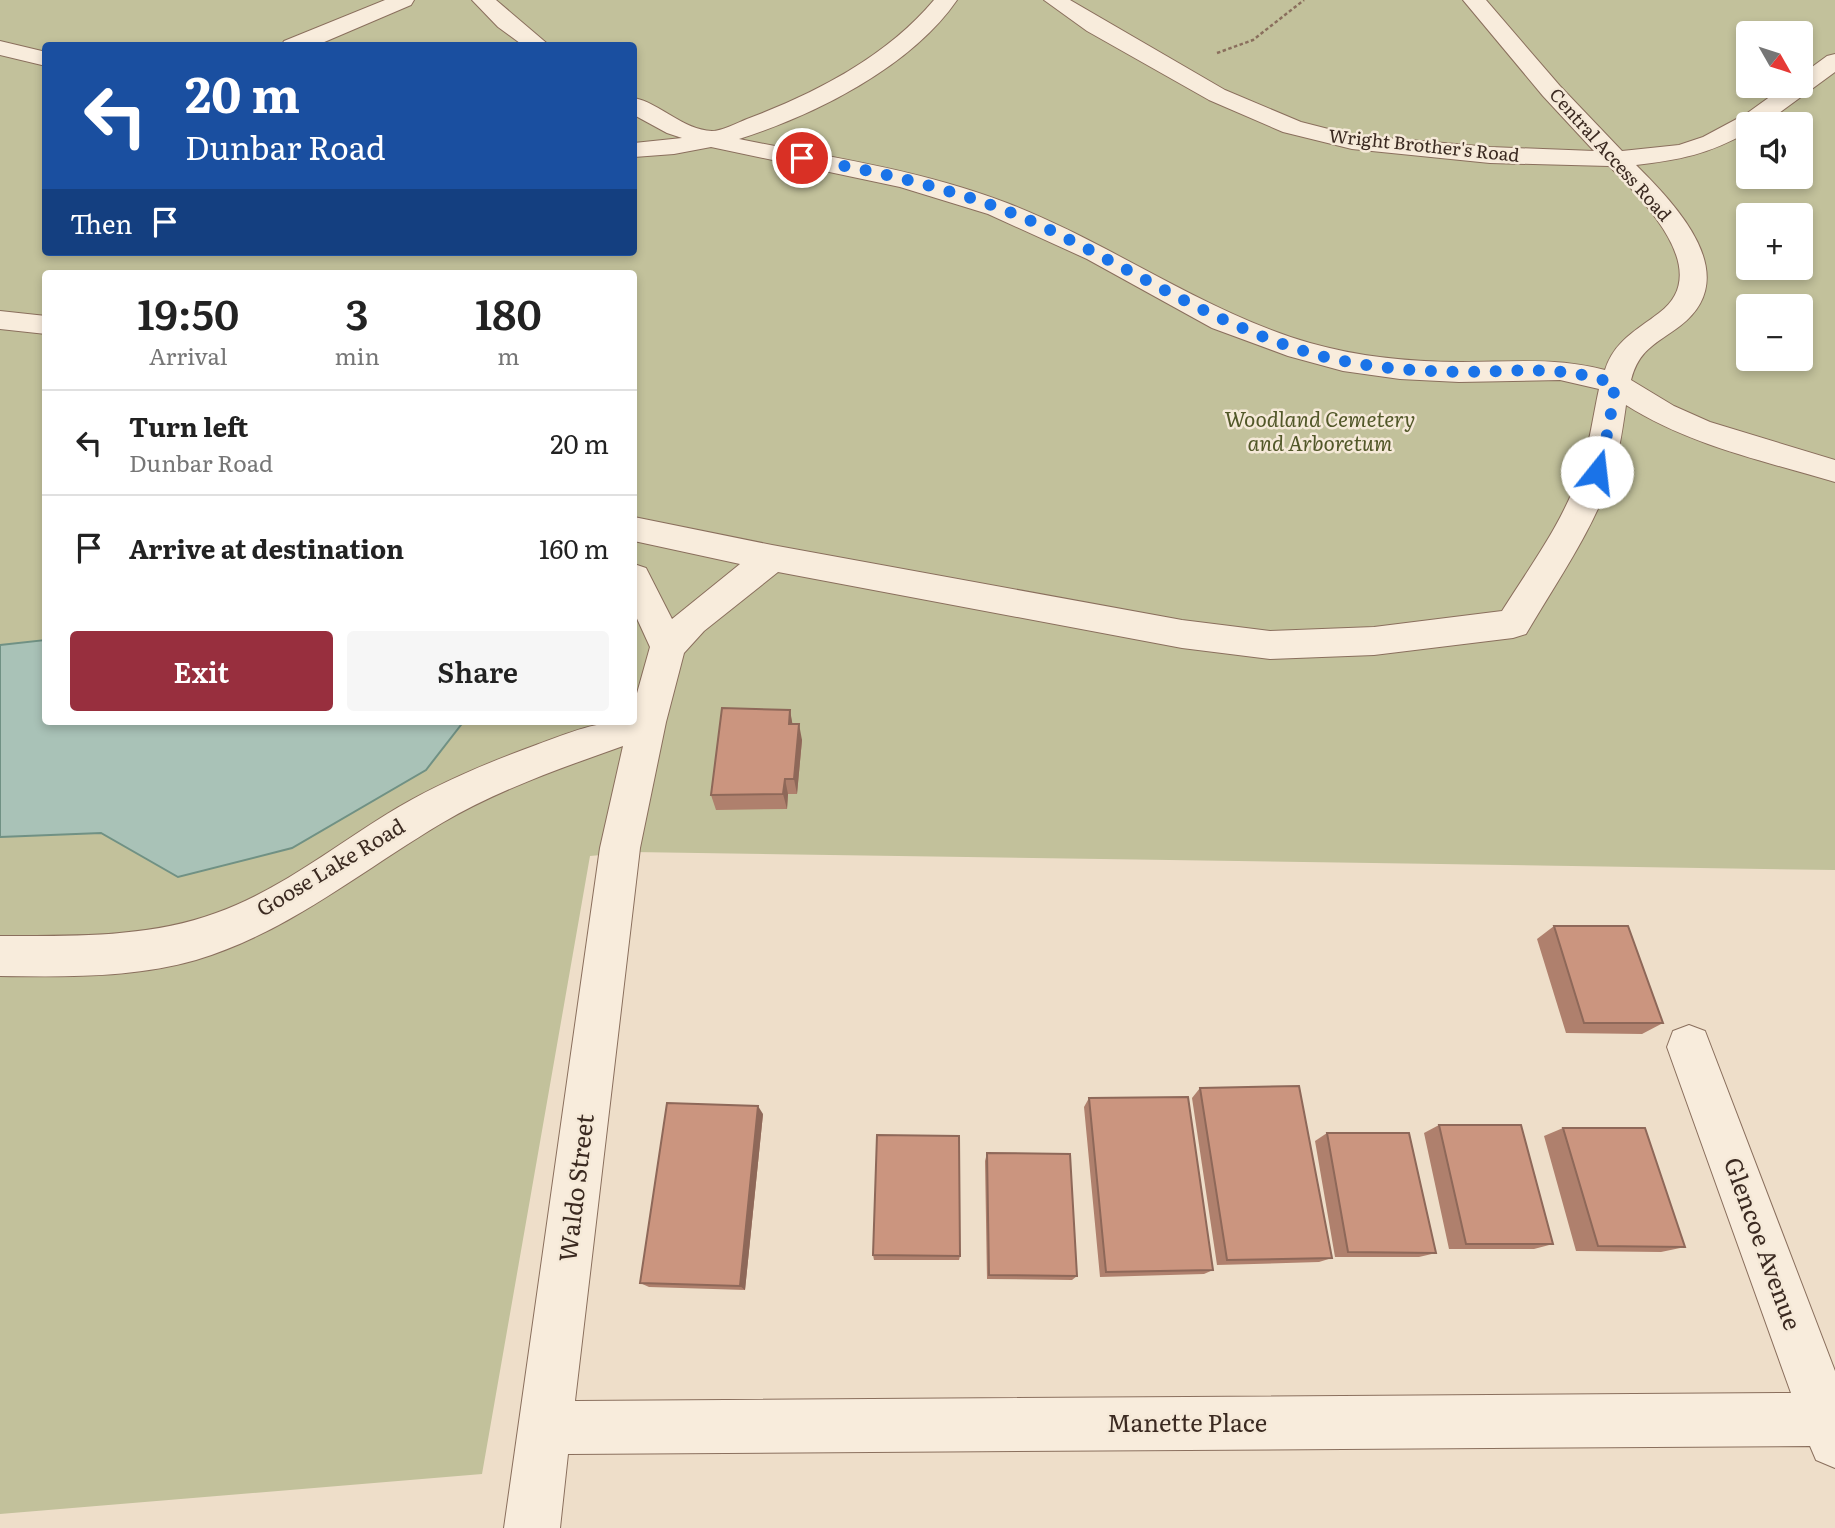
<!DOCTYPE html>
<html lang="en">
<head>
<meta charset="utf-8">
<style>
	body { margin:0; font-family:Literata,serif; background:#f6f6f6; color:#222; height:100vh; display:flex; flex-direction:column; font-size:26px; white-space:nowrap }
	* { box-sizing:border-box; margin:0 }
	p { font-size:23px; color:#767676 }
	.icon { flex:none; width:38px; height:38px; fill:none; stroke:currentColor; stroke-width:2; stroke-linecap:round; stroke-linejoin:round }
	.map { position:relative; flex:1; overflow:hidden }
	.details { position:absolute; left:42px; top:270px; width:595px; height:455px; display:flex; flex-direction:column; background:#fff; border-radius:7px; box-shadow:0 4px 10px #0003 }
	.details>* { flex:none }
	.hud { position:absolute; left:42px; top:42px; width:595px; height:214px; border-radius:7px; box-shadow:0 4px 10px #0003; background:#1a4fa0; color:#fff; overflow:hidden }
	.needle { width:46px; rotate:129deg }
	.fabs { position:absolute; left:1736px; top:21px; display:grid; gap:14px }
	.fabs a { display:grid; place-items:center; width:77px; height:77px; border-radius:7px; background:#fff; box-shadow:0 4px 10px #0003; font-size:35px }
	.pin { position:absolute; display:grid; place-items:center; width:60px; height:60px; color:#fff; margin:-30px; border:4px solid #fff; border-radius:50%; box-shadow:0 2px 7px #0007 }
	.me { position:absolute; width:77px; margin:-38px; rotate:16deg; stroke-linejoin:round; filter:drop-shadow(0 0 5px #0008) }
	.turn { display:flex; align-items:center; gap:24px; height:147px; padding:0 28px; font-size:32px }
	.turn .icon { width:91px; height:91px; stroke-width:2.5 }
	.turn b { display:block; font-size:49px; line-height:60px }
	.then { display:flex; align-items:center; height:66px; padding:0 28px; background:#0003; gap:14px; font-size:26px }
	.eta { display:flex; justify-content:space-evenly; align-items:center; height:119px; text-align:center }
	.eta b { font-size:42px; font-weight:600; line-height:49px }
	.action { display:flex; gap:14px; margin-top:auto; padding:14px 28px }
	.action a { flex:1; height:80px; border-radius:7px; background:#982f3e; color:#fff; font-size:28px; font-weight:600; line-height:80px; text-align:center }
	.action a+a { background:#f6f6f6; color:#222 }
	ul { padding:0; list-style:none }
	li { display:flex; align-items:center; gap:21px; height:105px; padding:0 28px; border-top:2px solid #e0e0e0 }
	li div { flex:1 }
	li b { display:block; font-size:26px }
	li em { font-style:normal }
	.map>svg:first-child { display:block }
	.cemetery { fill:#c2c19b; fill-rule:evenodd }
	.water { fill:#a9c2b7; stroke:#709184; stroke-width:2 }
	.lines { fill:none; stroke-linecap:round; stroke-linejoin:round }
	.minor-casing { stroke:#8a6f5d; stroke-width:2 }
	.path { stroke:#8a6f5d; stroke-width:2.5; stroke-dasharray:3.5 2.5; stroke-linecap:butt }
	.minor { fill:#f8ecdc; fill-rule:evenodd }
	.wall { fill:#af806d }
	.shaded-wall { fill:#8e6859 }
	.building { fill:#cb957f; stroke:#8e6859; stroke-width:2 }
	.route { stroke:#1a73e8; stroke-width:12; stroke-dasharray:0 21.6 }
	.labels { text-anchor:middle; stroke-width:5; stroke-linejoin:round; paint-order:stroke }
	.far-street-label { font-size:18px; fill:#3b2a21; stroke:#f5e9d8 }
	.park-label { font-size:21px; font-style:italic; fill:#515728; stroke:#f5e9d8 }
	.street-label { font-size:21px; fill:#3b2a21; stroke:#f5e9d8 }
	.near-street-label { font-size:24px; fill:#3b2a21; stroke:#f5e9d8 }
</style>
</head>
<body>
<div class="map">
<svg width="1835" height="1528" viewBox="0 0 1835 1528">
	<rect width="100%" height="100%" fill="#eedec9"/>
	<path class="cemetery" d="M 0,0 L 1835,0 L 1835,870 L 633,852 L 590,856 L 482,1474 L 0,1514 ZM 1748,33 L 1801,33 L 1801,86 L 1748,86 ZM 46,46 L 634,46 L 634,252 L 46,252 ZM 1748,124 L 1801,124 L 1801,177 L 1748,177 ZM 1748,215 L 1801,215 L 1801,268 L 1748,268 ZM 46,273 L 634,273 L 634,721 L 46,721 ZM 1748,306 L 1801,306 L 1801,359 L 1748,359 Z"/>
	<path class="water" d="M 45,640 L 46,721 L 464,721 L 426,770 L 292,848 L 178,877 L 101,833 L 0,837 L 0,645 Z"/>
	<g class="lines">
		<defs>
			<path id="minor" d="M 385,0 L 414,0 L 411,5 L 315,46 L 281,46 L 284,41 Z
				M 472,0 L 496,0 L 550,46 L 524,46 L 498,27 Z
				M 934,0 L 957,0 C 911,67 815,115 739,139 C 828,157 922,170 1007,203 C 1111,243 1203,312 1310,343 C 1359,357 1412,362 1462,362 C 1511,362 1557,357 1605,370 C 1614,341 1637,330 1659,313 C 1716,271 1641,198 1609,166 L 1490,163 L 1352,149 L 1283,132 L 1209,100 L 1087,31 L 1044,0 L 1070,0 L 1225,90 L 1301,122 L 1352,135 L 1490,147 L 1594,151 L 1543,96 L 1463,0 L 1486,0 L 1560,86 L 1622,151 L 1679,145 L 1703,137 L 1746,114 L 1785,86 L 1801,86 L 1801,75 L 1827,56 L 1835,54 L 1835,72 L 1764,124 L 1748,124 L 1748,132 C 1709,154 1680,160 1636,165 C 1676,205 1745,276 1680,326 C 1656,344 1639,349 1631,380 L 1674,406 L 1710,422 L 1835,460 L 1835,482 C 1764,461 1689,445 1626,405 C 1623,426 1620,448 1614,468 C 1595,528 1557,581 1526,634 L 1513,638 L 1374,655 L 1270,659 L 1182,648 L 778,572 L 704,631 L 684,653 L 666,722 L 640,848 L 575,1401 L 1791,1393 L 1667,1047 L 1673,1031 L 1689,1025 L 1705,1031 L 1835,1371 L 1835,1468 L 1816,1460 L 1810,1446 L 568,1454 L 560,1528 L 504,1528 L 600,848 L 623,746 C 561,768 498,790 442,823 C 361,871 287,933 196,960 C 133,978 65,977 0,976 L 0,936 C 72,936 148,938 216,913 C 278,891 332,848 387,814 C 434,785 484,764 536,745 C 571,732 596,721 634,721 L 634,704 L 650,647 L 634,612 L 634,564 L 646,568 L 672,619 L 740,564 L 634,541 L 634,517 L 772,545 L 1182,620 L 1270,631 L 1374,627 L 1502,611 C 1531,565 1564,521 1581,469 C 1590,443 1593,416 1599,389 L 1560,380 L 1459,382 L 1400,379 L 1343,371 L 1288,356 L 1212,328 L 1087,259 L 988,214 L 900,187 L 711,147 L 674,154 L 634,157 L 634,143 L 682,138 L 667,133 L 634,115 L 634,98 C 660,103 683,130 712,131 C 722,131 737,123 747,119 C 816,93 886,57 934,0 Z
				M 0,41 L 46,52 L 46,66 L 0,55 Z
				M 0,311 L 46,316 L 46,334 L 0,329 Z"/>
		</defs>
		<use href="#minor" class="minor-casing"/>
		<path class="path" d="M 1217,53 L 1253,40 L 1304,0"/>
		<use href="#minor" class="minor"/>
	</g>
	<path class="wall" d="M 790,710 L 792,724 L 802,740 L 797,794 L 788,794 L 787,809 L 716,810 L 711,795 Z
		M 1554,926 L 1663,1023 L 1642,1034 L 1566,1033 L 1537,939 Z
		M 1200,1088 L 1332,1258 L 1319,1262 L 1217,1265 L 1192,1098 Z
		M 1089,1098 L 1213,1270 L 1204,1274 L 1100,1277 L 1084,1107 Z
		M 763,1114 L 745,1290 L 649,1287 L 640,1283 Z
		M 1439,1125 L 1553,1244 L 1534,1249 L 1449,1249 L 1424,1133 Z
		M 1563,1128 L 1685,1247 L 1661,1252 L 1576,1251 L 1544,1136 Z
		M 1327,1133 L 1436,1253 L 1419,1257 L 1335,1257 L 1315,1141 Z
		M 987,1153 L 1077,1276 L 1072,1280 L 987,1279 L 985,1161 Z
		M 873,1255 L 960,1256 L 959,1260 L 874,1260 Z"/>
	<path class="shaded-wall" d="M 790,710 L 793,727 L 789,724 Z
		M 799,724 L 802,740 L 797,794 L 794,779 Z
		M 785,779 L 788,794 L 787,809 L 783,794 Z
		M 758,1106 L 763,1114 L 745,1290 L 740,1286 Z"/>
	<path class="building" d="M 722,708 L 790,710 L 789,724 L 799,724 L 794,779 L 785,779 L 783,794 L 711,795 Z
		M 1554,926 L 1628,926 L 1663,1023 L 1584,1023 Z
		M 1299,1086 L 1332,1258 L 1227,1260 L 1200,1088 Z
		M 1188,1097 L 1213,1270 L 1106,1272 L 1089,1098 Z
		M 667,1103 L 758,1106 L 740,1286 L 640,1283 Z
		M 1439,1125 L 1521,1125 L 1553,1244 L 1466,1244 Z
		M 1563,1128 L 1645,1128 L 1685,1247 L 1598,1246 Z
		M 1327,1133 L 1409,1133 L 1436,1253 L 1348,1252 Z
		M 877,1135 L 959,1136 L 960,1256 L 873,1255 Z
		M 987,1153 L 1070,1154 L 1077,1276 L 989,1275 Z"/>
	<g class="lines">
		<path class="route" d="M 802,158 C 880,172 958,189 1031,221 C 1127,265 1214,326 1317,355 C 1362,367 1412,371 1459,372 C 1516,372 1559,364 1615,384 L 1609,427 L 1597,472"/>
	</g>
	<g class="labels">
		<g class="far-street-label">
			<text transform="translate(1424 146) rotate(6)" y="6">Wright Brother's Road</text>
			<text transform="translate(1610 155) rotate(48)" y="6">Central Access Road</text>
		</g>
		<g class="park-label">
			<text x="1320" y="427">Woodland Cemetery<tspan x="1320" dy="24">and Arboretum</tspan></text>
		</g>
		<g class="street-label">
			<text transform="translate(331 868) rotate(-31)" y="7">Goose Lake Road</text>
		</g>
		<g class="near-street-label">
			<text transform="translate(577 1188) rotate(-83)" y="8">Waldo Street</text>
			<text transform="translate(1762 1244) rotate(70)" y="8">Glencoe Avenue</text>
			<text x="1187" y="1432">Manette Place</text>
		</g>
	</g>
</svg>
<div class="fabs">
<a><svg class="needle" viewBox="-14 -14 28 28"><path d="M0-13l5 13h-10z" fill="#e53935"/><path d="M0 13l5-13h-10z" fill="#767676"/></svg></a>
<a><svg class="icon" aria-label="sound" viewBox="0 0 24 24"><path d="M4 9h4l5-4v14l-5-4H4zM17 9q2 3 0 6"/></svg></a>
<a>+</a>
<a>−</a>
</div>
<div class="pin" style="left:802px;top:158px;background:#d93025"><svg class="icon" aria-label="arrive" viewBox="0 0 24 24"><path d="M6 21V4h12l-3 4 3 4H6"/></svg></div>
<svg class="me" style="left:1597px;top:472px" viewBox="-20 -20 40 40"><circle r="19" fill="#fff"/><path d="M0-13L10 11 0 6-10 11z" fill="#1a73e8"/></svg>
<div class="hud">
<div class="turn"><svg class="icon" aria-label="left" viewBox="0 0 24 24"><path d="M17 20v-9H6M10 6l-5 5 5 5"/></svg><div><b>20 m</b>Dunbar Road</div></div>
<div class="then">Then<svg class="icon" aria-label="arrive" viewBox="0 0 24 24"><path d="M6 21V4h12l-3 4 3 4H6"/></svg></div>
</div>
<section class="details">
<div class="eta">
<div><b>19:50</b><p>Arrival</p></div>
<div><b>3</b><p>min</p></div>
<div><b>180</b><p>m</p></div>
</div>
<ul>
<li><svg class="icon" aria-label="left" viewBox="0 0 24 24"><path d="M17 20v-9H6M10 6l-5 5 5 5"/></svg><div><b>Turn left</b><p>Dunbar Road</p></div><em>20 m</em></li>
<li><svg class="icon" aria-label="arrive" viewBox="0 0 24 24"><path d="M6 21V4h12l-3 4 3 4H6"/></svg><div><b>Arrive at destination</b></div><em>160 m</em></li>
</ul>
<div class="action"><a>Exit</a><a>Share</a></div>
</section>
</div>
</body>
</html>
